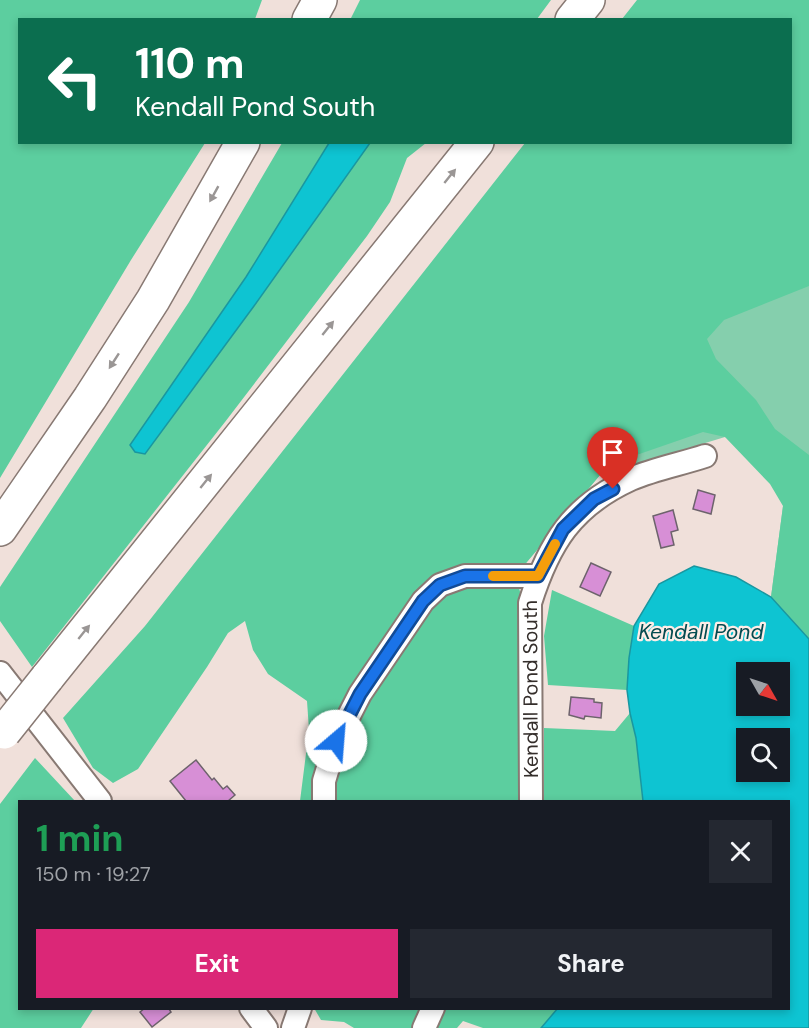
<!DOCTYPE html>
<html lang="en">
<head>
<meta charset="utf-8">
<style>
	body { margin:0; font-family:"DM Sans",sans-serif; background:#242831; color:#f1f3f6; height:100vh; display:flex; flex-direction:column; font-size:22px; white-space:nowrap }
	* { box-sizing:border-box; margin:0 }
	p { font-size:20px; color:#9ea1a6 }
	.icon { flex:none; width:33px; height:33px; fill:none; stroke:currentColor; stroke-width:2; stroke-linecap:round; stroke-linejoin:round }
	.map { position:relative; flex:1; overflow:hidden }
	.sheet { position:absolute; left:18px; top:800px; width:772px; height:210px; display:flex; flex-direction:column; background:#171b24; border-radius:0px; box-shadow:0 3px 9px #0003 }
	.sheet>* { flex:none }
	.hud { position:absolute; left:18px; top:18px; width:774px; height:126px; border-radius:0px; box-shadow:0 3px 9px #0003; background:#0b6e4f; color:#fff; overflow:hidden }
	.needle { width:39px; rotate:129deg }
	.fabs { position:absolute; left:736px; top:662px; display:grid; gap:12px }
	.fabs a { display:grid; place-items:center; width:54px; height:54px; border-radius:0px; background:#171b24; box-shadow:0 3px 9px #0003; font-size:30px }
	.pin { position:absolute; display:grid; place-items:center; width:51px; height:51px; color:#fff; margin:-62px -26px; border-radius:50% 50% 50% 0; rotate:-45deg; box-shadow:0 0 6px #0007 }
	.pin .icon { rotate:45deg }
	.me { position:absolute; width:66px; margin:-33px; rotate:27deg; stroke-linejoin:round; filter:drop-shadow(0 0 4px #0008) }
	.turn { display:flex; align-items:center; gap:21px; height:126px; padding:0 18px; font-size:27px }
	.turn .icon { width:78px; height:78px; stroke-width:2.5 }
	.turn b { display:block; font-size:42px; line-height:51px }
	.round { display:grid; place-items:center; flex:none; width:63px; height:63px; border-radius:0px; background:#242831 }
	.head { display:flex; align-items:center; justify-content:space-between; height:102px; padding:0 18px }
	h1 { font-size:36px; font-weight:700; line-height:45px; color:#1e9e55 }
	.action { display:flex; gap:12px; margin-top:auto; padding:12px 18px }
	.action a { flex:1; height:69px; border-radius:0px; background:#db2777; color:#fff; font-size:24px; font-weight:700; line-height:69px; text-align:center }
	.action a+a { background:#242831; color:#f1f3f6 }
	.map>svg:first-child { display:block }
	.green { fill:#85cfad }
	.forest { fill:#5cce9f }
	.water { fill:#0ec4d2; stroke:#1997a0; stroke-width:1.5; fill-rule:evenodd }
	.building { fill:#d78fd6; stroke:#6d636c; stroke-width:1.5 }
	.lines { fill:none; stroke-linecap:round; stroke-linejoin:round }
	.minor-casing { stroke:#887973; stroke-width:26 }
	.highway-casing { stroke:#887973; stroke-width:36 }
	.minor { stroke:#fff; stroke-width:22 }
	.highway { stroke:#fff; stroke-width:33 }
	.highway-bridge-casing { stroke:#887973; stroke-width:36; stroke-linecap:butt }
	.highway-bridge { stroke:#fff; stroke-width:33 }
	.oneway { fill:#9a9695 }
	.route-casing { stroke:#114b97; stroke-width:15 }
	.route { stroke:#1a73e8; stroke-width:10 }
	.slow { stroke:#f59e0b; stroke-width:10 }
	.labels { text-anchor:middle; stroke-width:4.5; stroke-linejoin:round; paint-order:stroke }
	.street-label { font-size:20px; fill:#342e2b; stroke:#feede7 }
	.water-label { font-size:21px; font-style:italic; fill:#044b50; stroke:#feede7 }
</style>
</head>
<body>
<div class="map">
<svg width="809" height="1028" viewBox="0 0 809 1028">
	<rect width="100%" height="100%" fill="#f0e0da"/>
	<path class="green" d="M 809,219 L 809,639 L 771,597 L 789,461 L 725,437 L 600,475 L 521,569 L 761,236 Z"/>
	<path class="forest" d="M 0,0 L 262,0 L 255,19 L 20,20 L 20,142 L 205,143 L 131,260 L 0,478 Z
		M 360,0 L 551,0 L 537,19 L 428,20 L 425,18 L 422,20 L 350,20 Z
		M 637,0 L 809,0 L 809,286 L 724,320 L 707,339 L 716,359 L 756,400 L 775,429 L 809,455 L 809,639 L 771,597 L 783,506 L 770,484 L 725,437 L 703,432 L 622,460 L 600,475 L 521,569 L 415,596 L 319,801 L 300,801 L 309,730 L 307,701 L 268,674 L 253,650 L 245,621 L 228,633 L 207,667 L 138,769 L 113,783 L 93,768 L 63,718 L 145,626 L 525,143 L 790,142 L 790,20 L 622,19 Z
		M 282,143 L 329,143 L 246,277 L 167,392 L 135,452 L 145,454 L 254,306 L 370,143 L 426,143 L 407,158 L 390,202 L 367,236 L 225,422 L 32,667 L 0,621 L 0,587 L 189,302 Z
		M 494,584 L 519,588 L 522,599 L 523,801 L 329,801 L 329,790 L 356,719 L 435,604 L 455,587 Z
		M 552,590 L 634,626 L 629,658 L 627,690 L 548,685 L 544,636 Z
		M 630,713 L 636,738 L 643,801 L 544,801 L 544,728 L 615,731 Z
		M 35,758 L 75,801 L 20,801 L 20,1008 L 94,1008 L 81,1028 L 0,1028 L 0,804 Z
		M 314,1008 L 425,1008 L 416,1028 L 354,1028 L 344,1022 L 321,1020 Z
		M 443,1008 L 558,1008 L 541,1028 L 483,1028 L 463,1021 L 457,1028 L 435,1028 Z"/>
	<path class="water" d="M 329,143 L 370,143 L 254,306 L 145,454 L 135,452 L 130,445 L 246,277 Z
		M 694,566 L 736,577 L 771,597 L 809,639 L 809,1028 L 541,1028 L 558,1008 L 789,1008 L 789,801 L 643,801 L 636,738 L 630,713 L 627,690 L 629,658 L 634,626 L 659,584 ZM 747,672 L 780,672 L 780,705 L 747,705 ZM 747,738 L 780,738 L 780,771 L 747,771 Z"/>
	<path class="building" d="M 698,490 L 715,495 L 711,514 L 693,509 Z
		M 673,510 L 678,530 L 671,532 L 674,545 L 661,548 L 653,516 Z
		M 591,563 L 611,572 L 600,596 L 580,587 Z
		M 571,697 L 594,699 L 594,702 L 602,703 L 601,718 L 585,716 L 584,719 L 569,715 Z
		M 196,760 L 212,780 L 214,778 L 223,789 L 227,786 L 235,795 L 228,801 L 186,801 L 170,781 Z
		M 145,1008 L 171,1008 L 169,1009 L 171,1012 L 152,1027 L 140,1012 Z"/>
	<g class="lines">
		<defs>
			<g id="minor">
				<path d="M 0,673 L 100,801"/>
				<path d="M 324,801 L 324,781 L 336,741 L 360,694 L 423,601 L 440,585 L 465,576 L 538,576"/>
				<path id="s1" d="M 531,801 L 530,603 C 549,543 572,506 631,479 C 654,469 681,464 705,456"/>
				<path d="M 251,1008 L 266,1028"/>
				<path d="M 293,1028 L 300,1008"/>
				<path d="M 424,1028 L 433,1008"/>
			</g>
			<path id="highway" d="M 309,20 L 320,0
				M 572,20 L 588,0
				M 0,529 L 90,398 L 153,300 L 243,142
				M 47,678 L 477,142"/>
		</defs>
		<use href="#minor" class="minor-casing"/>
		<use href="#highway" class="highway-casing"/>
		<use href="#minor" class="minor"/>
		<use href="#highway" class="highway"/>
		<defs>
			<path id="highway-bridge" d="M 4,732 L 47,678"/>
		</defs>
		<use href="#highway-bridge" class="highway-bridge-casing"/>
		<use href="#highway-bridge" class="highway-bridge"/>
	</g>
	<defs><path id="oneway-solid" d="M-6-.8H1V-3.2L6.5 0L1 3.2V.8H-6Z" transform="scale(1.5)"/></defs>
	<g class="oneway">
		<use href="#oneway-solid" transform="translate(450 176) rotate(-51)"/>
		<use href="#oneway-solid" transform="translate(214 194) rotate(119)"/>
		<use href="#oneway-solid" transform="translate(328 328) rotate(-51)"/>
		<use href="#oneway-solid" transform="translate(114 361) rotate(123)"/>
		<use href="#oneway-solid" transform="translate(206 481) rotate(-51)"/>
		<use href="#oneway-solid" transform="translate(84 632) rotate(-51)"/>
	</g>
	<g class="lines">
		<defs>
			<path id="route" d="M 336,741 L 360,694 L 398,638 L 423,601 L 440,585 L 465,576 L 538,576 L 563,529 L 594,499 L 613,489"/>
		</defs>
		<use href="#route" class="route-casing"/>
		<use href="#route" class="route"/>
		<path class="slow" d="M 493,576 L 538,576 L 555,544"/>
	</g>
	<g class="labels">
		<g class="street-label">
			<text dy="7" stroke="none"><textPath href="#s1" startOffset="112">Kendall Pond South</textPath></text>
		</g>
		<g class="water-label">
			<text x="701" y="639">Kendall Pond</text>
		</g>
	</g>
</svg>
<div class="fabs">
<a><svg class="needle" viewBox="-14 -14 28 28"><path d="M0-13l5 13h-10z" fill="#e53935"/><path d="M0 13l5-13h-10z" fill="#9ea1a6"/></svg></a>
<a><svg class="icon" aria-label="search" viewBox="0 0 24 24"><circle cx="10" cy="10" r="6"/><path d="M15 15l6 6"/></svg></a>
</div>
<div class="pin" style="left:613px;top:489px;background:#d93025"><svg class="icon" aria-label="arrive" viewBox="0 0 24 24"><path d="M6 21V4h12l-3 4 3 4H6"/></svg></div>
<svg class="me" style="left:336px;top:741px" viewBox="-20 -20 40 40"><circle r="19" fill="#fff"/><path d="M0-13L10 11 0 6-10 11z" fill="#1a73e8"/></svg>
<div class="hud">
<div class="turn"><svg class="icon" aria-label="left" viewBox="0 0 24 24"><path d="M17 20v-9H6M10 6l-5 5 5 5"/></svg><div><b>110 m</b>Kendall Pond South</div></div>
</div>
<section class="sheet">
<div class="head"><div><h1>1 min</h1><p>150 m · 19:27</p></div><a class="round"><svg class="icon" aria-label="close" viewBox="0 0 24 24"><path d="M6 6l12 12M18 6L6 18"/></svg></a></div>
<div class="action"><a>Exit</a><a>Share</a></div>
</section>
</div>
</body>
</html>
